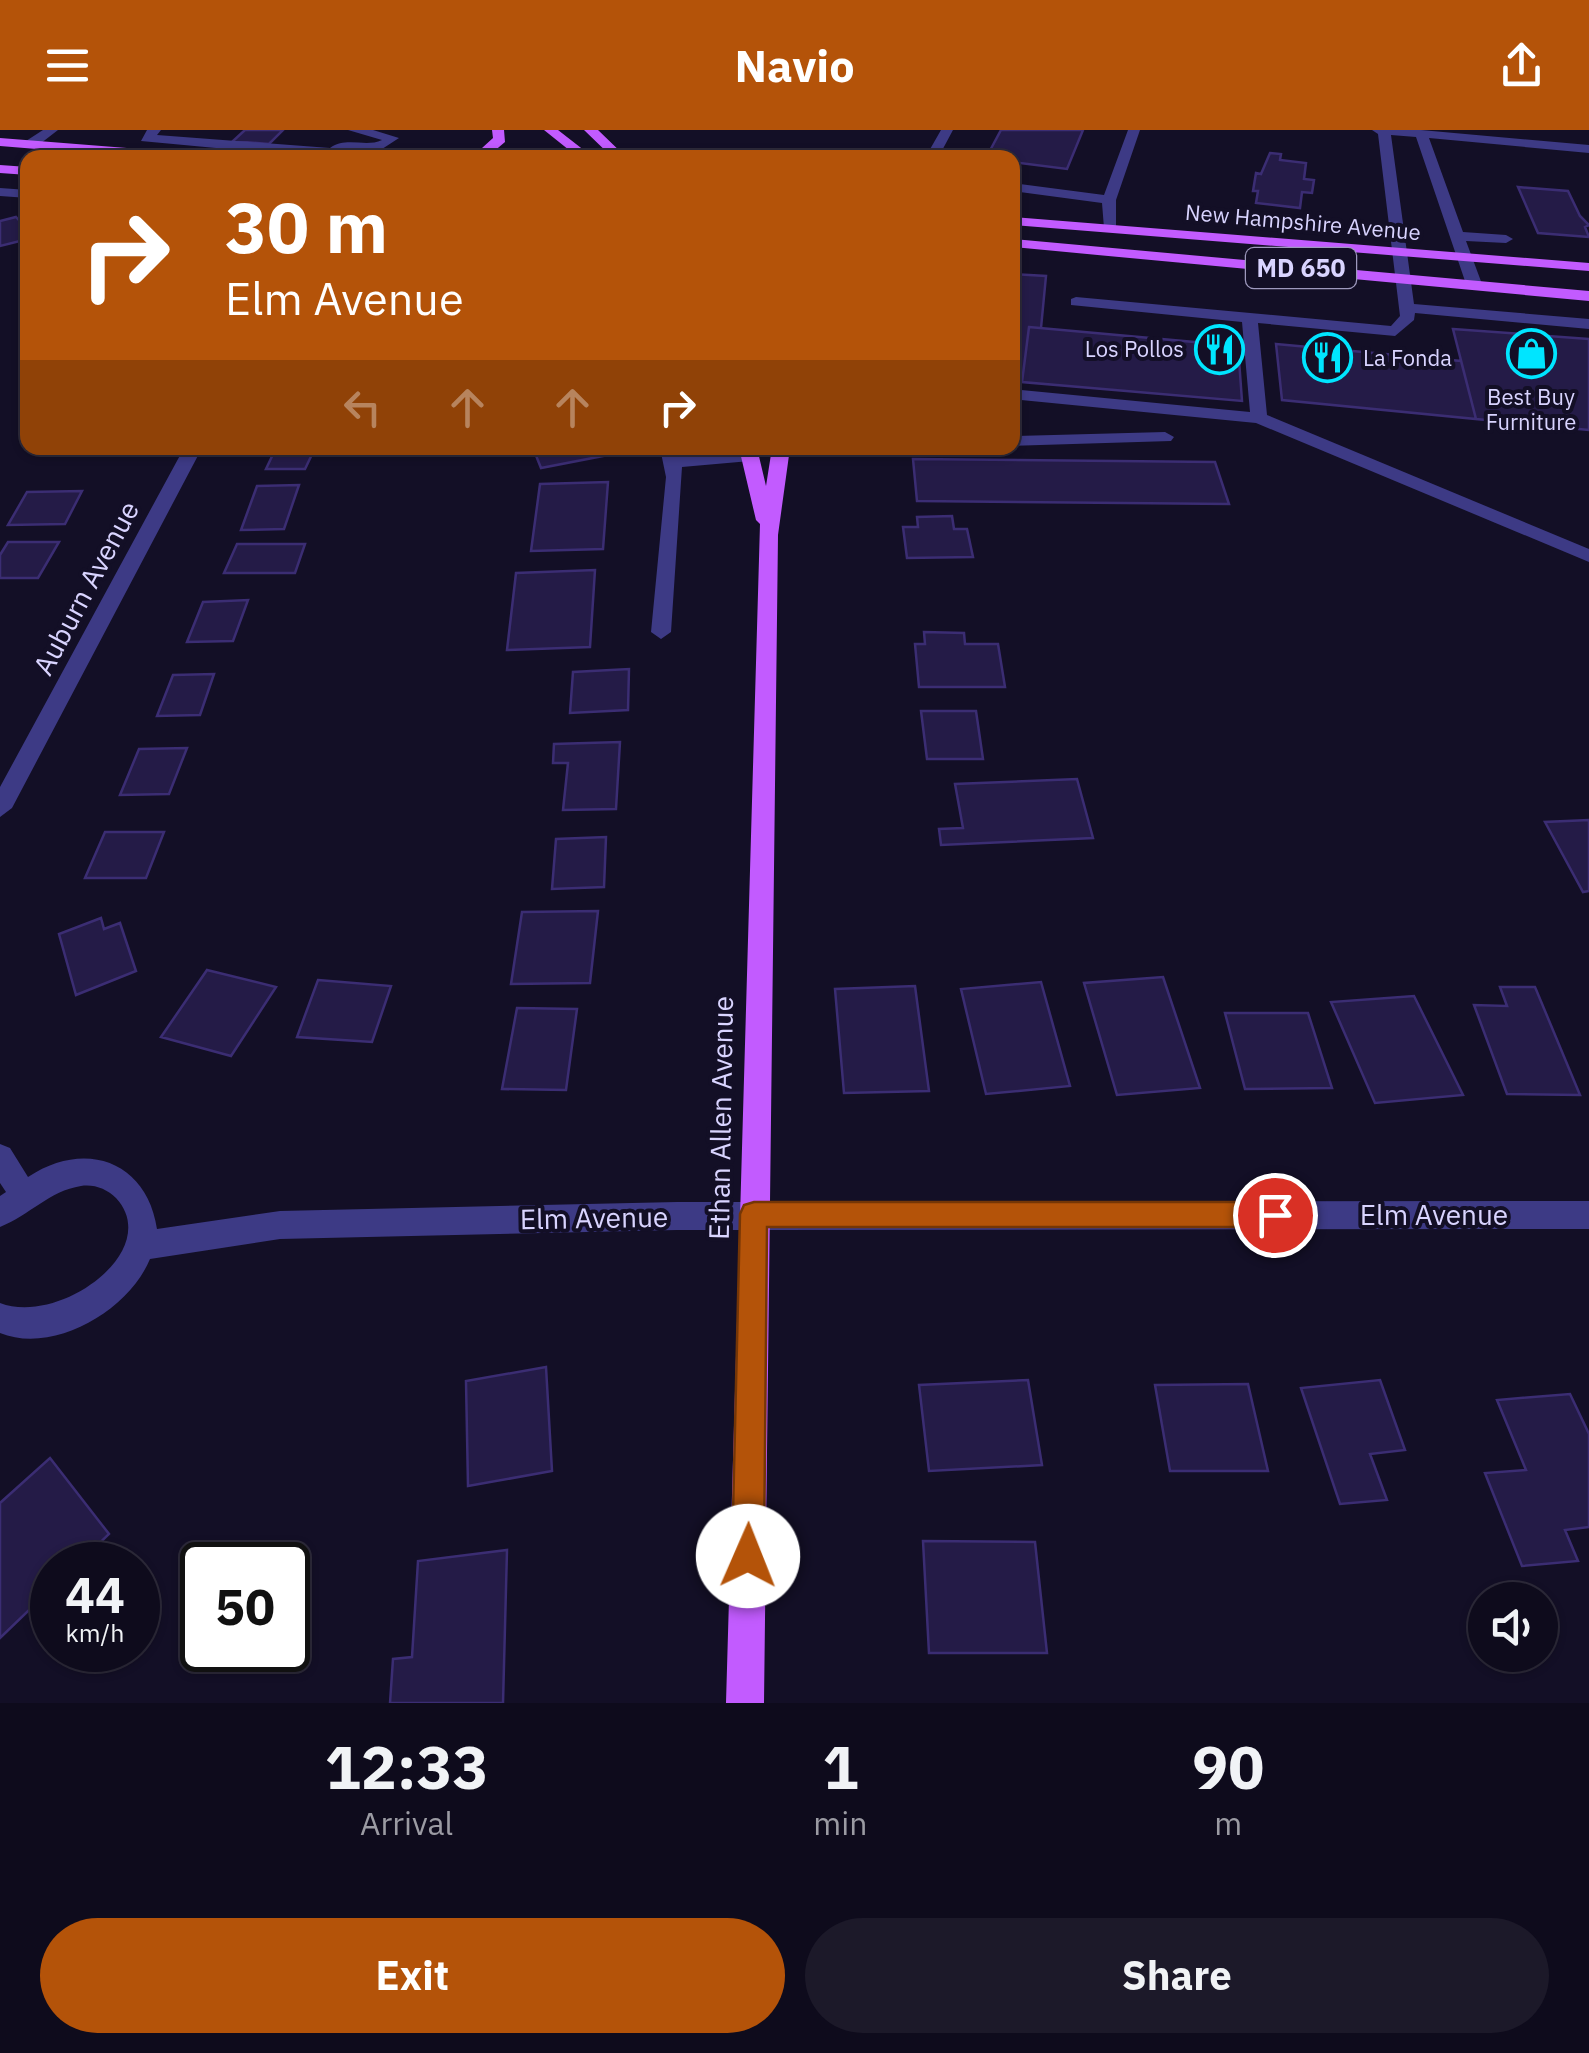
<!DOCTYPE html>
<html lang="en">
<head>
<meta charset="utf-8">
<style>
	body { margin:0; font-family:"IBM Plex Sans",sans-serif; background:#1c1929; color:#f1f3f6; height:100vh; display:flex; flex-direction:column; font-size:38px; white-space:nowrap }
	* { box-sizing:border-box; margin:0 }
	p { font-size:32px; color:#9b9ba3 }
	.icon { flex:none; width:55px; height:55px; fill:none; stroke:currentColor; stroke-width:2; stroke-linecap:round; stroke-linejoin:round }
	.map { position:relative; height:1573px; overflow:hidden }
	.sheet { display:flex; flex-direction:column; background:#0e0b1c; flex:1 }
	.sheet>* { flex:none }
	.banner { position:absolute; left:20px; top:20px; width:1000px; height:305px; border-radius:20px; box-shadow:0 2px 8px #0004,0 0 0 2px #2e2b3b; background:#b45309; color:#fff; overflow:hidden }
	.fabs { position:absolute; left:1468px; top:1452px; display:grid; gap:20px }
	.fabs a { display:grid; place-items:center; width:90px; height:90px; border-radius:50%; background:#0e0b1c; box-shadow:0 2px 8px #0004,0 0 0 2px #2e2b3b; font-size:50px }
	.speed { position:absolute; left:30px; top:1412px; display:flex; gap:20px; font-size:50px; font-weight:700; text-align:center }
	.speed>* { display:grid; place-content:center; width:130px; height:130px; border-radius:50%; background:#0e0b1c; box-shadow:0 2px 8px #0004,0 0 0 2px #2e2b3b; line-height:1 }
	.speed small { font-size:25px; font-weight:400 }
	.speed .limit { border:5px solid #111; border-radius:15px; background:#fff; color:#111 }
	.pin { position:absolute; display:grid; place-items:center; width:85px; height:85px; color:#fff; margin:-42px; border:5px solid #fff; border-radius:50%; box-shadow:0 2px 10px #0007 }
	.me { position:absolute; width:110px; margin:-55px; rotate:1deg; stroke-linejoin:round; filter:drop-shadow(0 0 8px #0008) }
	.turn { display:flex; align-items:center; gap:35px; height:210px; padding:0 40px; font-size:45px }
	.turn .icon { width:130px; height:130px; stroke-width:2.5 }
	.turn b { display:block; font-size:70px; line-height:85px }
	.lanes { display:flex; align-items:center; height:95px; padding:0 40px; background:#0003; justify-content:center; gap:50px; direction:ltr }
	.lanes .off { opacity:.35 }
	.eta { display:flex; justify-content:space-evenly; align-items:center; height:170px; text-align:center }
	.eta b { font-size:60px; font-weight:800; line-height:70px }
	.action { display:flex; gap:20px; margin-top:auto; padding:20px 40px }
	.action a { flex:1; height:115px; border-radius:60px; background:#b45309; color:#fff; font-size:40px; font-weight:800; line-height:115px; text-align:center }
	.action a+a { background:#1c1929; color:#f1f3f6 }
	header { display:flex; justify-content:space-between; align-items:center; height:130px; padding:0 40px; background:#b45309; color:#fff; font-size:45px; font-weight:800 }
	.map>svg:first-child { display:block }
	.building { fill:#241b47; stroke:#3b2d73; stroke-width:2.5 }
	.lines { fill:none; stroke-linecap:round; stroke-linejoin:round }
	.minor { fill:#3d3a85; fill-rule:evenodd }
	.major { fill:#c25bff; fill-rule:evenodd }
	.route { fill:#b45309; stroke:#753606; stroke-width:2.5 }
	.labels { text-anchor:middle; stroke-width:8; stroke-linejoin:round; paint-order:stroke }
	.far-street-label { font-size:22px; fill:#d9d4ff; stroke:#130f26 }
	.far-poi-label { font-size:22px; fill:#d9d4ff; stroke:#130f26; text-anchor:end }
	.shield { fill:#130f26; stroke:#9e99be; stroke-width:2.5 }
	.shield-label { font-size:25px; font-weight:bold; fill:#d9d4ff }
	.street-label { font-size:28px; fill:#d9d4ff; stroke:#130f26 }
</style>
</head>
<body>
<header><svg class="icon" aria-label="menu" viewBox="0 0 24 24"><path d="M4 6h16M4 12h16M4 18h16"/></svg>Navio<svg class="icon" aria-label="share" viewBox="0 0 24 24"><path d="M12 15V3M7 8l5-5 5 5M5 13v7h14v-7"/></svg></header>
<div class="map">
<svg width="1589" height="1573" viewBox="0 0 1589 1573">
	<rect width="100%" height="100%" fill="#130f26"/>
	<path class="building" d="M 245,0 L 283,0 L 269,14 L 233,11 Z
		M 1001,0 L 1083,0 L 1067,39 L 1012,32 L 1012,28 L 986,28 Z
		M 1270,23 L 1281,24 L 1280,30 L 1306,33 L 1304,49 L 1314,50 L 1312,63 L 1302,62 L 1300,78 L 1256,73 L 1258,61 L 1253,61 L 1256,43 L 1261,44 Z
		M 1518,57 L 1568,61 L 1580,86 L 1589,95 L 1585,97 L 1589,107 L 1538,103 Z
		M 16,87 L 28,100 L 28,109 L 0,116 L 0,91 Z
		M 1012,144 L 1046,146 L 1041,198 L 1029,197 L 1022,252 L 1012,251 Z
		M 1029,197 L 1238,216 L 1242,271 L 1022,252 Z
		M 1453,199 L 1589,209 L 1589,300 L 1476,289 Z
		M 1276,214 L 1461,231 L 1476,289 L 1282,270 Z
		M 276,318 L 315,318 L 305,339 L 266,339 Z
		M 533,318 L 605,318 L 608,325 L 541,338 Z
		M 913,329 L 1215,332 L 1229,374 L 917,371 Z
		M 608,352 L 603,419 L 531,421 L 540,354 Z
		M 299,355 L 284,399 L 241,400 L 257,356 Z
		M 82,361 L 65,394 L 8,395 L 27,362 Z
		M 952,386 L 954,399 L 967,399 L 973,427 L 907,428 L 903,397 L 918,397 L 917,387 Z
		M 8,412 L 59,412 L 38,448 L 0,448 L 0,425 Z
		M 237,414 L 305,414 L 295,443 L 224,443 Z
		M 595,440 L 590,517 L 507,520 L 516,443 Z
		M 248,470 L 233,511 L 187,512 L 203,472 Z
		M 924,502 L 964,503 L 965,514 L 998,514 L 1005,557 L 919,557 L 915,514 L 925,514 Z
		M 629,539 L 628,580 L 570,583 L 573,542 Z
		M 214,544 L 200,585 L 157,586 L 173,545 Z
		M 921,581 L 976,581 L 983,629 L 927,629 Z
		M 620,612 L 616,679 L 563,680 L 568,633 L 553,633 L 554,614 Z
		M 187,618 L 169,664 L 120,665 L 139,619 Z
		M 1077,649 L 1093,708 L 941,715 L 939,699 L 963,698 L 955,654 Z
		M 1589,690 L 1589,761 L 1583,762 L 1545,692 Z
		M 105,702 L 164,702 L 146,748 L 85,748 Z
		M 606,707 L 604,757 L 552,759 L 556,709 Z
		M 598,781 L 590,853 L 511,854 L 522,782 Z
		M 101,788 L 104,799 L 120,793 L 136,841 L 76,865 L 59,804 Z
		M 207,840 L 276,857 L 231,926 L 161,907 Z
		M 1163,847 L 1200,958 L 1117,965 L 1084,853 Z
		M 318,850 L 391,856 L 372,912 L 297,907 Z
		M 1041,852 L 1070,956 L 986,964 L 961,859 Z
		M 915,856 L 929,961 L 844,963 L 835,859 Z
		M 1500,857 L 1535,857 L 1580,965 L 1507,964 L 1474,875 L 1507,876 Z
		M 1414,866 L 1463,965 L 1375,973 L 1331,872 Z
		M 517,878 L 577,879 L 566,960 L 502,959 Z
		M 1225,883 L 1308,883 L 1332,958 L 1245,959 Z
		M 546,1237 L 552,1341 L 468,1356 L 466,1251 Z
		M 1028,1250 L 1042,1335 L 929,1341 L 919,1255 Z
		M 1380,1250 L 1405,1320 L 1370,1324 L 1387,1370 L 1340,1374 L 1301,1258 Z
		M 1248,1254 L 1268,1341 L 1170,1341 L 1155,1255 Z
		M 1570,1264 L 1589,1304 L 1589,1397 L 1565,1400 L 1578,1431 L 1522,1436 L 1485,1343 L 1526,1340 L 1497,1270 Z
		M 50,1328 L 109,1404 L 77,1435 L 52,1435 L 52,1458 L 0,1508 L 0,1373 Z
		M 923,1411 L 1035,1412 L 1047,1523 L 929,1523 Z
		M 507,1420 L 503,1573 L 390,1573 L 393,1529 L 412,1527 L 418,1431 Z"/>
	<g class="lines">
		<path class="minor" d="M 43,0 L 58,0 L 36,17 L 26,17 L 26,11 Z
			M 147,0 L 161,0 L 157,5 L 330,18 C 347,6 365,18 382,10 L 348,0 L 373,0 L 399,8 L 379,21 L 346,19 L 335,28 L 322,28 L 141,11 Z
			M 941,0 L 953,0 L 938,28 L 925,28 Z
			M 1128,0 L 1140,0 L 1116,70 L 1116,101 L 1104,98 L 1102,73 L 1012,61 L 1012,53 L 1104,65 Z
			M 1372,0 L 1421,0 L 1589,15 L 1589,23 L 1429,8 L 1463,102 L 1506,105 L 1513,109 L 1506,113 L 1466,111 L 1482,154 L 1474,159 L 1466,154 L 1416,7 L 1391,5 L 1414,174 L 1589,189 L 1589,199 L 1415,183 L 1414,190 L 1395,206 L 1258,193 L 1267,285 L 1589,419 L 1589,432 L 1256,293 L 1012,269 L 1012,259 L 1250,282 L 1242,192 L 1071,175 L 1071,169 L 1076,167 L 1391,196 L 1400,186 L 1378,4 Z
			M 0,58 L 28,60 L 28,68 L 0,66 Z
			M 1165,302 L 1174,307 L 1171,311 L 1012,316 L 1012,306 Z
			M 184,318 L 202,318 L 12,678 L 0,687 L 0,657 Z
			M 660,318 L 678,318 L 680,327 L 750,321 L 759,326 L 750,331 L 682,337 L 671,502 L 661,509 L 651,502 L 666,347 Z
			M 0,1014 L 10,1018 L 28,1047 C 85,1009 147,1031 157,1099 L 280,1081 L 677,1072 L 1589,1071 L 1589,1099 L 677,1100 L 280,1109 L 150,1129 C 129,1180 54,1225 0,1203 L 0,1173 C 60,1196 164,1120 116,1068 C 107,1059 94,1054 81,1056 C 49,1061 30,1085 0,1097 L 0,1066 L 6,1062 L 0,1053 Z"/>
		<path class="major" d="M 492,0 L 504,0 L 505,12 L 486,28 L 471,28 L 493,8 Z
			M 544,0 L 558,0 L 594,28 L 579,28 Z
			M 584,0 L 598,0 L 627,28 L 613,28 Z
			M 0,8 L 203,24 L 209,28 L 147,28 L 0,16 Z
			M 0,35 L 28,37 L 28,45 L 0,43 Z
			M 1012,87 L 1589,133 L 1589,141 L 1012,95 Z
			M 1012,109 L 1589,161 L 1589,171 L 1012,117 Z
			M 739,318 L 757,318 L 766,356 L 772,318 L 790,318 L 778,405 L 764,1573 L 726,1573 L 760,394 L 756,390 Z"/>
	</g>
	<path class="route" d="M 754,1072 L 1275,1072 L 1285,1076 L 1289,1085 L 1285,1094 L 1275,1097 L 767,1097 L 764,1426 L 759,1437 L 748,1442 L 736,1437 L 732,1426 L 740,1084 L 744,1075 Z"/>
	<defs>
		<symbol id="restaurant-ring" viewBox="-11 -11 22 22"><circle r="9.5" fill="#130f26" stroke="#00e5ff" stroke-width="1.5"/><path d="M-5-6h1v4h1v-4h1v4h1v-4h1v5L-1.5 .5V6h-2V.5L-5-1ZM5-6V6H3V1.5H1.5Q1.5-4 5-6Z" fill="#00e5ff"/></symbol>
		<symbol id="shop-ring" viewBox="-11 -11 22 22"><circle r="9.5" fill="#130f26" stroke="#00e5ff" stroke-width="1.5"/><path d="M-5-2.5h2.3a2.7 3.5 0 0 1 5.4 0H5L5.5 6h-11ZM-1.5-2.5h3a1.5 2.3 0 0 0-3 0Z" fill="#00e5ff"/></symbol>
	</defs>
	<g fill-rule="evenodd">
		<use href="#restaurant-ring" x="1192" y="192" width="55" height="55"/>
		<use href="#shop-ring" x="1504" y="196" width="55" height="55"/>
		<use href="#restaurant-ring" x="1300" y="200" width="55" height="55"/>
	</g>
	<g class="labels">
		<g class="far-street-label">
			<text transform="translate(1303 92) rotate(5)" y="8">New Hampshire Avenue</text>
		</g>
		<g class="far-poi-label">
			<text x="1184" y="227">Los Pollos</text>
			<text x="1363" y="236" text-anchor="start">La Fonda</text>
			<text x="1531" y="275" text-anchor="middle">Best Buy<tspan x="1531" dy="25">Furniture</tspan></text>
		</g>
		<rect class="shield" x="1246" y="118" width="110" height="40" rx="8"/>
		<g class="shield-label">
			<text x="1301" y="147">MD 650</text>
		</g>
		<g class="street-label">
			<text transform="translate(86 458) rotate(-62)" y="10">Auburn Avenue</text>
			<text transform="translate(721 988) rotate(-89)" y="10">Ethan Allen Avenue</text>
			<text x="1434" y="1095">Elm Avenue</text>
			<text transform="translate(594 1088) rotate(-1)" y="10">Elm Avenue</text>
		</g>
	</g>
</svg>
<div class="fabs">
<a><svg class="icon" aria-label="sound" viewBox="0 0 24 24"><path d="M4 9h4l5-4v14l-5-4H4zM17 9q2 3 0 6"/></svg></a>
</div>
<div class="speed"><div>44<small>km/h</small></div><div class="limit">50</div></div>
<div class="pin" style="left:1275px;top:1085px;background:#d93025"><svg class="icon" aria-label="arrive" viewBox="0 0 24 24"><path d="M6 21V4h12l-3 4 3 4H6"/></svg></div>
<svg class="me" style="left:748px;top:1426px" viewBox="-20 -20 40 40"><circle r="19" fill="#fff"/><path d="M0-13L10 11 0 6-10 11z" fill="#b45309"/></svg>
<div class="banner">
<div class="turn"><svg class="icon" aria-label="right" viewBox="0 0 24 24"><path d="M7 20v-9h11M14 6l5 5-5 5"/></svg><div><b>30 m</b>Elm Avenue</div></div>
<div class="lanes"><svg class="icon off" aria-label="left" viewBox="0 0 24 24"><path d="M17 20v-9H6M10 6l-5 5 5 5"/></svg><svg class="icon off" aria-label="ahead" viewBox="0 0 24 24"><path d="M12 20V5M6 11l6-6 6 6"/></svg><svg class="icon off" aria-label="ahead" viewBox="0 0 24 24"><path d="M12 20V5M6 11l6-6 6 6"/></svg><svg class="icon" aria-label="right" viewBox="0 0 24 24"><path d="M7 20v-9h11M14 6l5 5-5 5"/></svg></div>
</div>
</div>
<section class="sheet">
<div class="eta">
<div><b>12:33</b><p>Arrival</p></div>
<div><b>1</b><p>min</p></div>
<div><b>90</b><p>m</p></div>
</div>
<div class="action"><a>Exit</a><a>Share</a></div>
</section>
</body>
</html>
